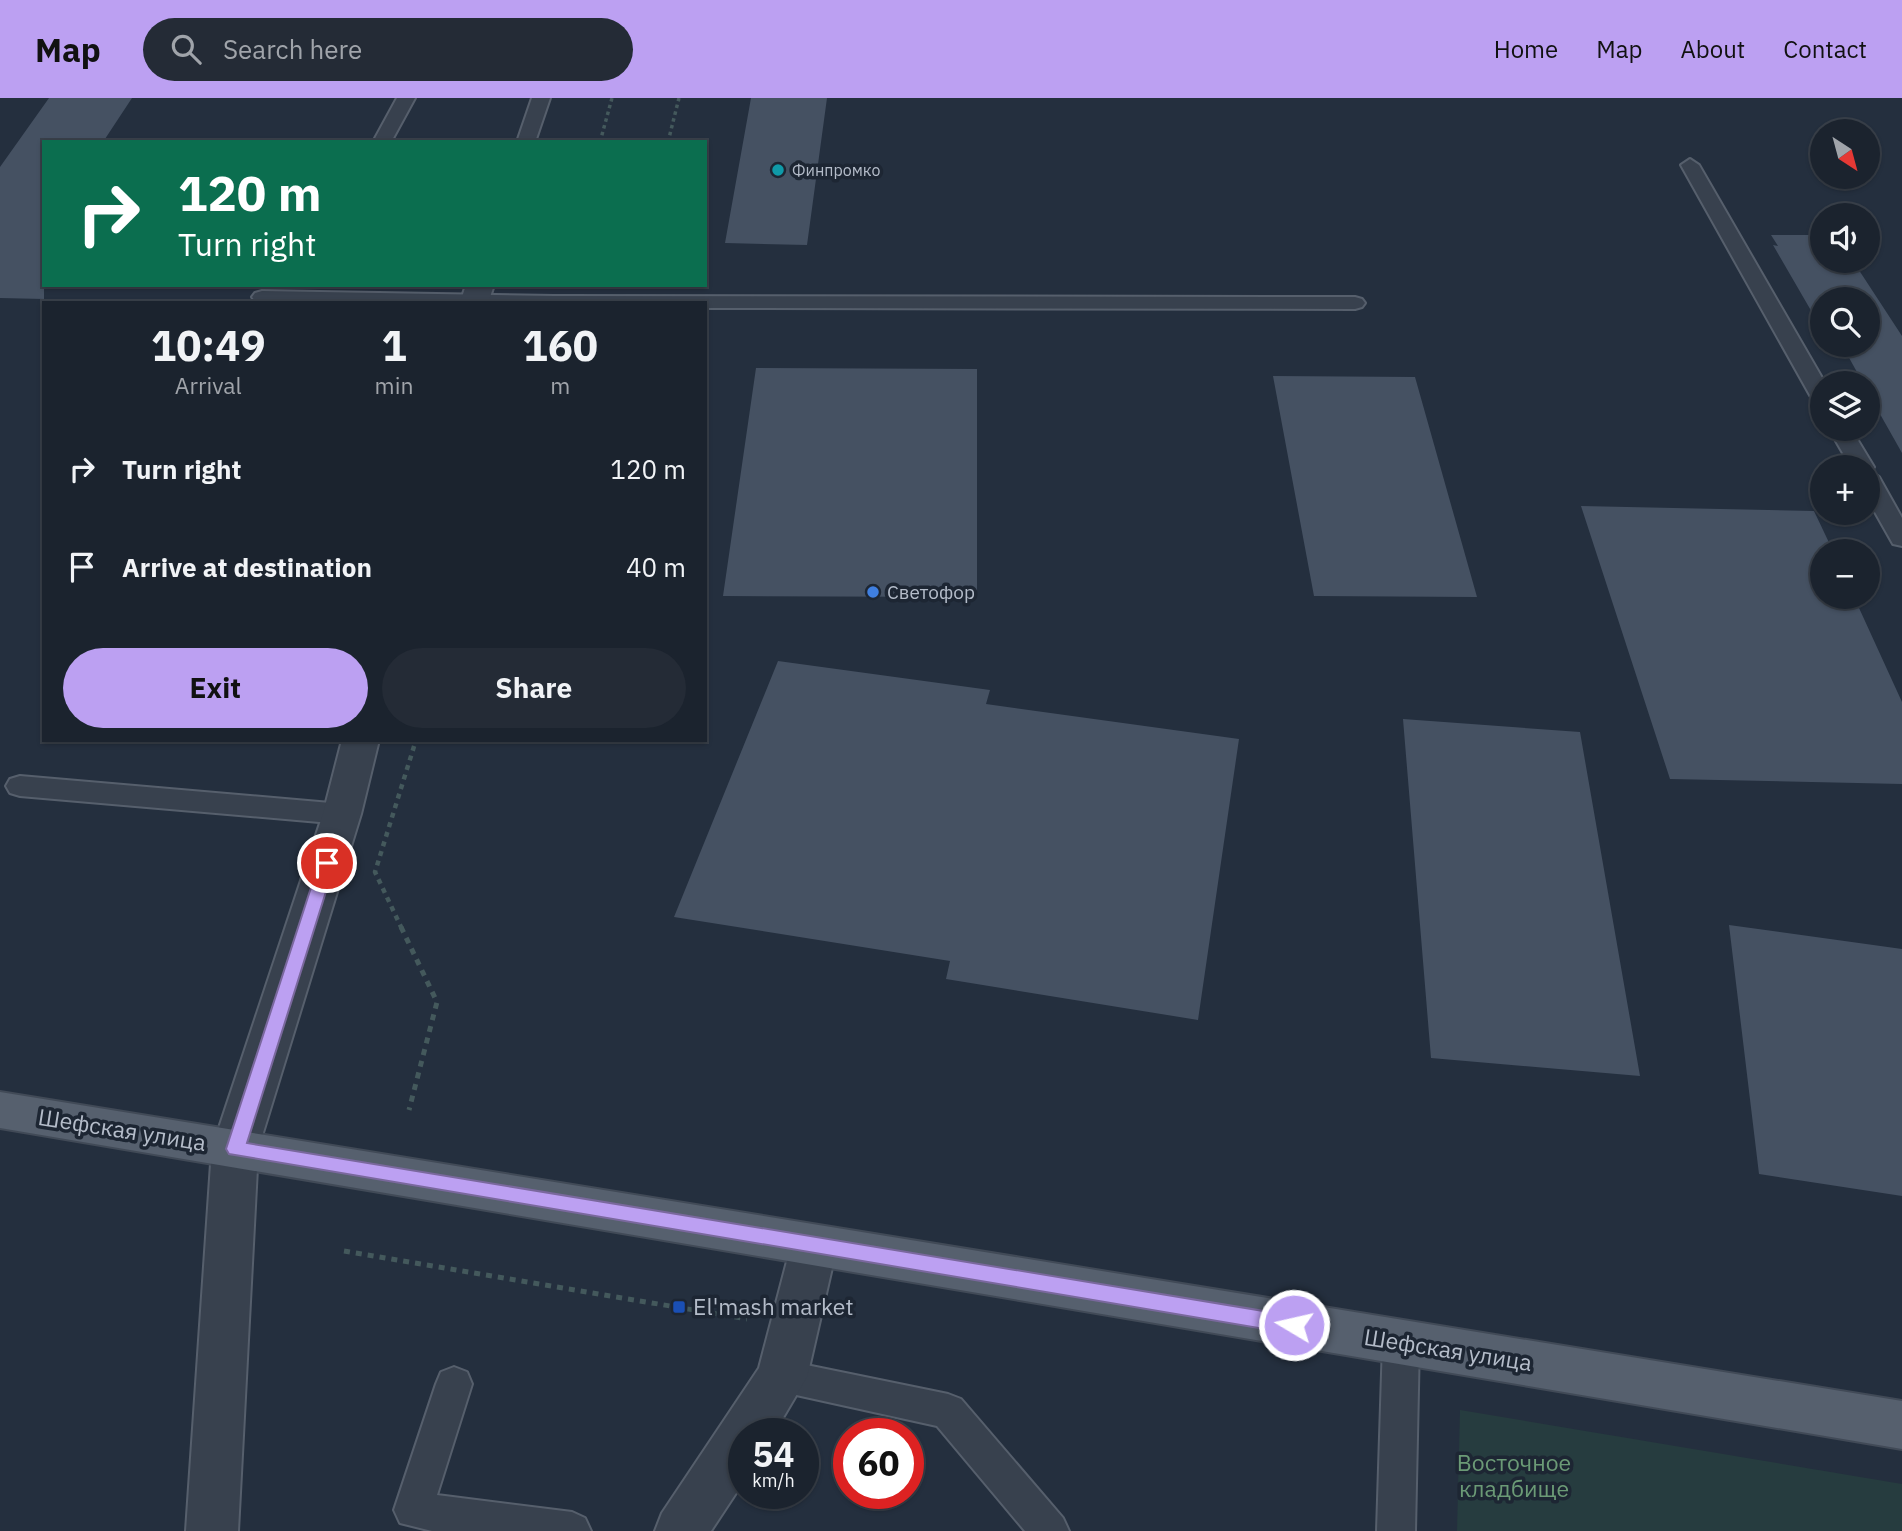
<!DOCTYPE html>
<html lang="en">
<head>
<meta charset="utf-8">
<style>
	body { margin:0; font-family:"IBM Plex Sans",sans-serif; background:#242b36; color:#f1f3f6; height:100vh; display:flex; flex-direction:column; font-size:26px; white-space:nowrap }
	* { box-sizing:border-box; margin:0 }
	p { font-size:23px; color:#a0a4aa }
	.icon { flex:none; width:38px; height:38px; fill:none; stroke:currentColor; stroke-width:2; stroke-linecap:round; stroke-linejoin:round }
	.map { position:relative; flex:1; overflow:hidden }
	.panel { position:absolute; left:42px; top:203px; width:665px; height:441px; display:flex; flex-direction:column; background:#1b232e; border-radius:0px; box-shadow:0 2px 5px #0004,0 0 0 2px #39404a }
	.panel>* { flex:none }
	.banner { position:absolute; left:42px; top:42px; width:665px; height:147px; border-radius:0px; box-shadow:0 2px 5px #0004,0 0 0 2px #39404a; background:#0b6e4f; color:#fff; overflow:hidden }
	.needle { width:46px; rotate:144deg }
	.fabs { position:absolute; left:1810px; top:21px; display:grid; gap:14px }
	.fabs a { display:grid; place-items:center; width:70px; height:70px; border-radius:50%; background:#1b232e; box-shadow:0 2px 5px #0004,0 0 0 2px #39404a; font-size:35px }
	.speed { position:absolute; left:728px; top:1320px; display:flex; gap:14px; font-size:35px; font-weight:700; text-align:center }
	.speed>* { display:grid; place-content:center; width:91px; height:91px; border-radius:50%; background:#1b232e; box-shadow:0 2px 5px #0004,0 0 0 2px #39404a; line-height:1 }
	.speed small { font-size:18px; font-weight:400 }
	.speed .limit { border:10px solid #d22; background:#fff; color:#111 }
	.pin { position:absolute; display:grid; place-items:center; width:60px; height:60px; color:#fff; margin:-30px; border:4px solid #fff; border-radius:50%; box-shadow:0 2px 7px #0007 }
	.me { position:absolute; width:77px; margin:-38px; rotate:279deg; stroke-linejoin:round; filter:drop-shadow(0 0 5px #0008) }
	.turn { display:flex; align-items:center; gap:24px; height:147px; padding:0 21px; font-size:32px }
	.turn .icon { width:91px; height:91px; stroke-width:2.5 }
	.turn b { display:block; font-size:49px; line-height:60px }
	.eta { display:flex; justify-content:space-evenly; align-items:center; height:119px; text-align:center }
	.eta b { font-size:42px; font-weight:800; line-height:49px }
	.cta { display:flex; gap:14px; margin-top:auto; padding:14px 21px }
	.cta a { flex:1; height:80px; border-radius:42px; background:#bca0f2; color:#111; font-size:28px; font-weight:800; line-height:80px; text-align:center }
	.cta a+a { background:#242b36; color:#f1f3f6 }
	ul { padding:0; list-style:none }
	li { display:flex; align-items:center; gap:21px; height:98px; padding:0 21px }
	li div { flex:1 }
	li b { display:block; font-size:26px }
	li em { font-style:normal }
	header { display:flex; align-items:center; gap:42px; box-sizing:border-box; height:98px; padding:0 35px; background:#bca0f2; color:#111 }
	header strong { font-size:33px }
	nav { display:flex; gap:38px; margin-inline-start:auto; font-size:24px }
	.search { width:490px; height:63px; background:#242b36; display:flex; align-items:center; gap:18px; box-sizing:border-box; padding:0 24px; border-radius:38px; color:#a0a4aa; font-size:26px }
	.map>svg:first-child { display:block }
	.green { fill:#263c3f }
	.building { fill:#455162 }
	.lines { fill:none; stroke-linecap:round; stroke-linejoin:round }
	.lane-casing { stroke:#565f6c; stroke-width:4 }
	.street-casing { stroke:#565f6c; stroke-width:4 }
	.primary-casing { stroke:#414a57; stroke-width:4 }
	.path-far2 { stroke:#44595c; stroke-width:3.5; stroke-dasharray:3.5 3.5; stroke-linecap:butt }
	.path-far1 { stroke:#44595c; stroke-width:4.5; stroke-dasharray:5 5; stroke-linecap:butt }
	.path { stroke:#44595c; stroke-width:5; stroke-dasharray:6 6; stroke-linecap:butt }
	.lane { fill:#38414e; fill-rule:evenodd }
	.street { fill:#38414e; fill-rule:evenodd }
	.primary { fill:#56606e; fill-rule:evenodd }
	.route { fill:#bca0f2; stroke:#7a689d; stroke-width:2 }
	.culture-dot { fill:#0f9aa8; stroke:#1d2633; stroke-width:2.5 }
	.shop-dot { fill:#3f7fe0; stroke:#1d2633; stroke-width:2.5 }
	.transit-dot { fill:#1a4fb4; stroke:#1d2633; stroke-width:2.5 }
	.labels { text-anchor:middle; stroke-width:7; stroke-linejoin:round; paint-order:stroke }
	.far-poi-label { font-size:16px; fill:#b4bcc9; stroke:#1d2633; text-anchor:start }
	.poi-label { font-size:19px; fill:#b4bcc9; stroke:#1d2633; text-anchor:start }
	.near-street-label { font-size:23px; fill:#b4bcc9; stroke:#1d2633 }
	.near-poi-label { font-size:23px; fill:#b4bcc9; stroke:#1d2633; text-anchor:start }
	.near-park-label { font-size:23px; fill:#6b9a76; stroke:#1d2633 }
</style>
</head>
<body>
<header>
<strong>Map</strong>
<div class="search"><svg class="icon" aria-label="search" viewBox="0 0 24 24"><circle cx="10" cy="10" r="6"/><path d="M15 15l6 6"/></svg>Search here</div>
<nav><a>Home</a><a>Map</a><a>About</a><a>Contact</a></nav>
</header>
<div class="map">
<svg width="1902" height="1433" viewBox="0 0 1902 1433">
	<rect width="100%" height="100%" fill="#242f3e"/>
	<path class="green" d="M 1460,1312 L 1902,1386 L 1902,1433 L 1457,1433 Z"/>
	<path class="building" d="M 49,0 L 132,0 L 103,44 L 44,44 L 44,201 L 0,200 L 0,69 Z
		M 751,0 L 827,0 L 807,147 L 725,145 Z
		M 1771,137 L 1822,137 L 1822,163 L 1853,163 L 1902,238 L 1902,355 L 1867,293 L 1867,285 L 1863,285 L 1842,247 L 1867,247 L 1867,201 L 1822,201 L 1822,216 L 1813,216 L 1773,147 L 1778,148 Z
		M 756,270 L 977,271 L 977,499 L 723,498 Z
		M 1273,278 L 1415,279 L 1477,499 L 1314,498 Z
		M 1581,408 L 1814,413 L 1833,453 L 1822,453 L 1822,499 L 1854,499 L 1902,604 L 1902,686 L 1670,681 Z
		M 778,563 L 990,592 L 986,606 L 1239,641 L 1198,922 L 946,881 L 950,863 L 674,819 Z
		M 1403,621 L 1580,634 L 1640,978 L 1431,960 Z
		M 1729,827 L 1902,851 L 1902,1098 L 1759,1076 Z"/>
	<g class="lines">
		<defs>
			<path id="lane" d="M 397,0 L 415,0 L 391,44 L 373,44 Z
				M 532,0 L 550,0 L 535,44 L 517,44 Z
				M 1690,61 L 1699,67 L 1825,285 L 1822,285 L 1822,306 L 1814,304 L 1811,299 L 1681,67 Z
				M 262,193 L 554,198 L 1355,199 L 1362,201 L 1365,205 L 1362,209 L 1355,211 L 705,210 L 705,205 L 255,203 L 252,199 L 255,195 Z
				M 1829,331 L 1851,331 L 1874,369 L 1871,373 L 1879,379 L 1902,420 L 1902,448 L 1893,446 L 1867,400 L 1867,369 L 1851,369 Z
				M 20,678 L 342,706 L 352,709 L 356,716 L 352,723 L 342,726 L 20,698 L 10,695 L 6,688 L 10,681 Z
				M 1401,1228 L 1414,1233 L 1419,1244 L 1415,1433 L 1377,1433 L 1383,1244 L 1388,1233 Z
				M 782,1262 L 948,1296 L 961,1301 L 1063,1420 L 1069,1433 L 1025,1433 L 937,1328 L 769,1291 L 764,1279 L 769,1267 Z
				M 454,1269 L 467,1274 L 472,1286 L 437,1397 L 572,1414 L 585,1420 L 591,1433 L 432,1433 L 400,1425 L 394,1412 L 436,1286 L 441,1274 Z"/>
			<path id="street" d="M 466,187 L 494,187 L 488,205 L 460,205 Z
				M 342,642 L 379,642 L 361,716 L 258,1051 L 238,1433 L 186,1433 L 212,1051 L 323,716 Z
				M 814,1127 L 831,1133 L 837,1148 L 807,1279 L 774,1335 L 744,1335 L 744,1383 L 711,1433 L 655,1433 L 662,1415 L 759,1270 L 791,1148 L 797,1133 Z"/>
			<path id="primary" d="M 0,994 L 1902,1303 L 1902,1351 L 0,1030 Z"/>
		</defs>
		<use href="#lane" class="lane-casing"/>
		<use href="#street" class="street-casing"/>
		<use href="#primary" class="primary-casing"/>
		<path class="path-far2" d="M 600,44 L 612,0
			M 668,44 L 679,0"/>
		<path class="path-far1" d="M 402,831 L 375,774 L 416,642"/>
		<path class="path" d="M 401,829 L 437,904 L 409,1012
			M 344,1153 L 747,1221"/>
		<use href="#lane" class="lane"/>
		<use href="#street" class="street"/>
		<use href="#primary" class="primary"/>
	</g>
	<path class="route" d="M 327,759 L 335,765 L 247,1045 L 1294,1218 L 1301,1221 L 1304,1227 L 1301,1233 L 1294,1236 L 229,1056 L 226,1051 L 319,765 Z"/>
	<circle class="culture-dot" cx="778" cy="72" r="7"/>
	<circle class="shop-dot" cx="873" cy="494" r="7"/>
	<rect class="transit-dot" x="672" y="1202" width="14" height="14" rx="3.5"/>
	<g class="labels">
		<g class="far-poi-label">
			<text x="792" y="78">Финпромко</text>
		</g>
		<g class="poi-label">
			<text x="887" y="501">Светофор</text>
		</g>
		<g class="near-street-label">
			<text transform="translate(122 1032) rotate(9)" y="8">Шефская улица</text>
			<text transform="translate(1448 1252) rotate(9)" y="8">Шефская улица</text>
		</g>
		<g class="near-poi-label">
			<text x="693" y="1217">El'mash market</text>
		</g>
		<g class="near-park-label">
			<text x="1514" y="1373">Восточное<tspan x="1514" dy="26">кладбище</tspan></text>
		</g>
	</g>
</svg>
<div class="fabs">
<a><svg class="needle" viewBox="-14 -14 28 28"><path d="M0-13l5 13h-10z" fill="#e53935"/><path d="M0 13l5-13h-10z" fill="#a0a4aa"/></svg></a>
<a><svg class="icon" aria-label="sound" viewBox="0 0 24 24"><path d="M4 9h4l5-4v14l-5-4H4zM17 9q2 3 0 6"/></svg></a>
<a><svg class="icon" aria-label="search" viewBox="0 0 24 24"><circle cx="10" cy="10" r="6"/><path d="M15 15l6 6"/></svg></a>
<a><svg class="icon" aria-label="layers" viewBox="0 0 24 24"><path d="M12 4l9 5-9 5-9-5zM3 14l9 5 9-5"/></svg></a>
<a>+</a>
<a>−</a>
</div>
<div class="speed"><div>54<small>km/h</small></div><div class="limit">60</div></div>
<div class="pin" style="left:327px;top:765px;background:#d93025"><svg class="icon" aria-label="arrive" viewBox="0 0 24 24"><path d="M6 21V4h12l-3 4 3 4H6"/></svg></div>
<svg class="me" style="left:1294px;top:1227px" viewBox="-20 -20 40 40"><circle r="17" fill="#bca0f2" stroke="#fff" stroke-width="3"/><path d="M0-11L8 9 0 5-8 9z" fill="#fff"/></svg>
<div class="banner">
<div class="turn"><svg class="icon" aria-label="right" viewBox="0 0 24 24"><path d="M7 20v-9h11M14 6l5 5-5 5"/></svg><div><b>120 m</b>Turn right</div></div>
</div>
<section class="panel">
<div class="eta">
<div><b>10:49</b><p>Arrival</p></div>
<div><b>1</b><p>min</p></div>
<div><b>160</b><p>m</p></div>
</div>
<ul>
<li><svg class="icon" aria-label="right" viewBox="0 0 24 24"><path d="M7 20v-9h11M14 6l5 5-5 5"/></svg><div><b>Turn right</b></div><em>120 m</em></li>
<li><svg class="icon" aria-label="arrive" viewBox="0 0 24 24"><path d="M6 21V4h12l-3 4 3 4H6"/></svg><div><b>Arrive at destination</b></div><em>40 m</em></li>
</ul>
<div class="cta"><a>Exit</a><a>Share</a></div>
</section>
</div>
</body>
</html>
